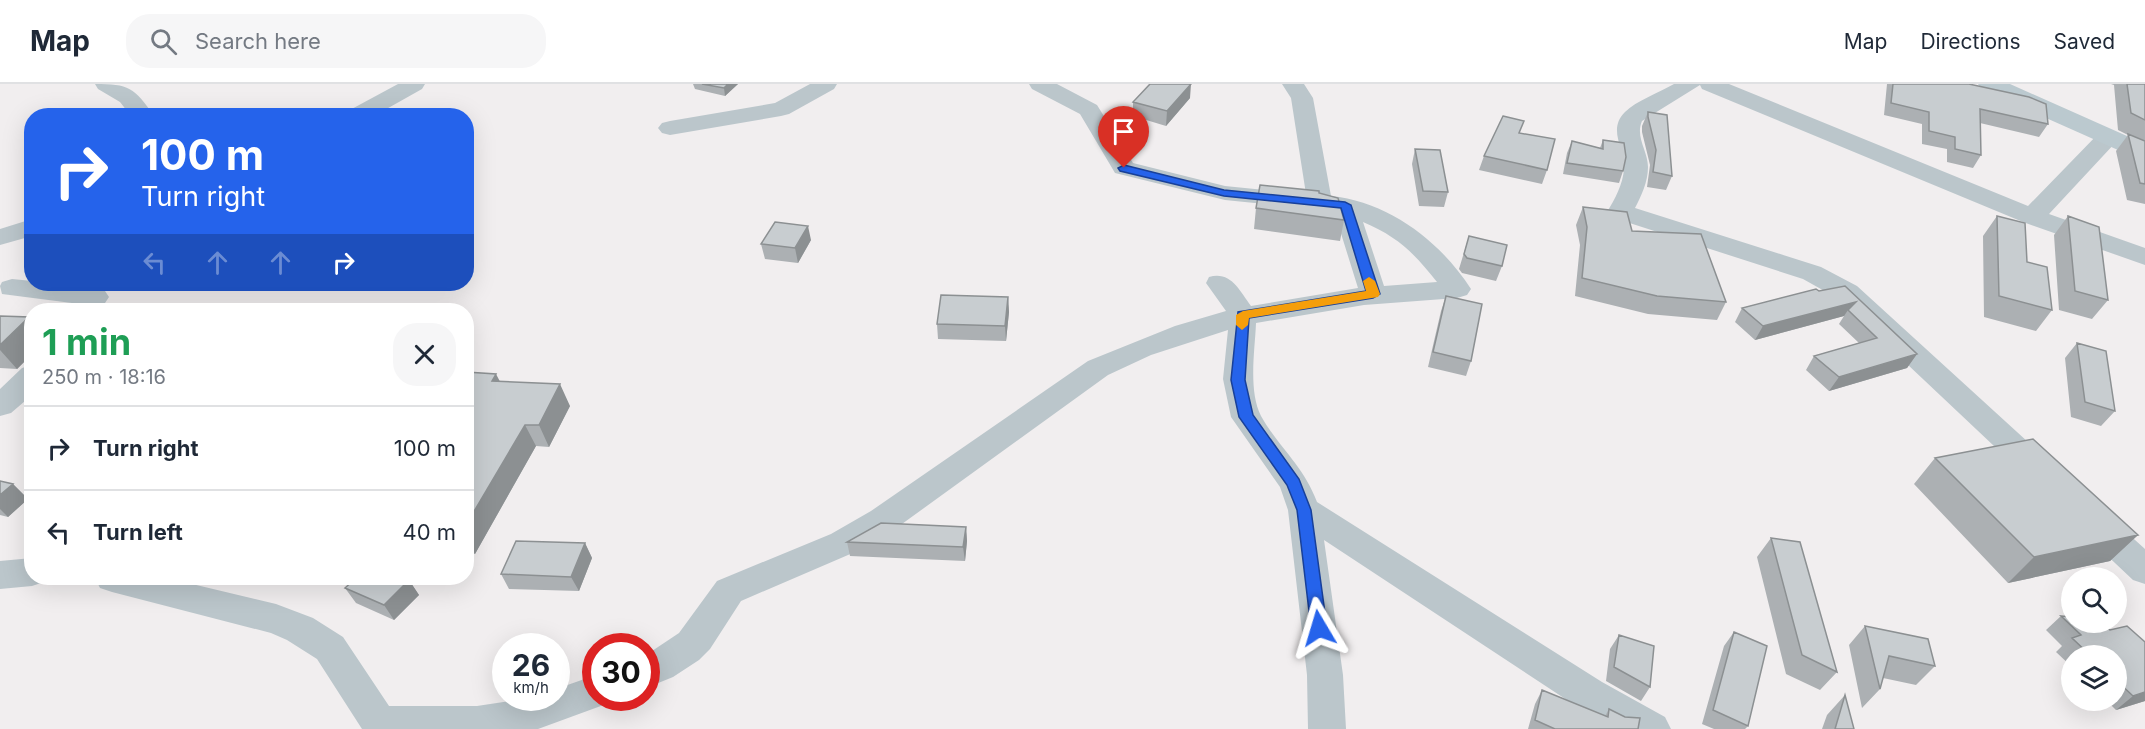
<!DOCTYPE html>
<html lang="en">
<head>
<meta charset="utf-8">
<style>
	body { margin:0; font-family:Inter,sans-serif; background:#f6f6f7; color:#1f2937; height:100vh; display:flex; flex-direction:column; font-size:22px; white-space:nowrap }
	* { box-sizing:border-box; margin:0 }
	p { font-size:20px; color:#747a83 }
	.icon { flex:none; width:33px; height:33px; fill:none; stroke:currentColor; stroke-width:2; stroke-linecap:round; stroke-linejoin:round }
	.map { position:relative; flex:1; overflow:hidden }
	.side { position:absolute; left:24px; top:219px; width:450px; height:282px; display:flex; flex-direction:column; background:#fff; border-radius:24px; box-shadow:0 6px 24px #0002 }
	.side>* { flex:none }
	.guide { position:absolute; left:24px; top:24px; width:450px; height:183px; border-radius:24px; box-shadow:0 6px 24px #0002; background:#2563eb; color:#fff; overflow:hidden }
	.buttons { position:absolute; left:2061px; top:483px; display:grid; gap:12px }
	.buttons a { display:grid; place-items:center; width:66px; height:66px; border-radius:50%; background:#fff; box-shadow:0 6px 24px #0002; font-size:30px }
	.speed { position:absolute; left:492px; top:549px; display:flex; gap:12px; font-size:30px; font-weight:700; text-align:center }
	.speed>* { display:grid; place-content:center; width:78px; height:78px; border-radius:50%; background:#fff; box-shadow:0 6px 24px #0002; line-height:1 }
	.speed small { font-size:15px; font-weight:400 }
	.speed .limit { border:9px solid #d22; background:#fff; color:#111 }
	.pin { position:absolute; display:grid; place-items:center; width:51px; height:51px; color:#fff; margin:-62px -26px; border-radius:50% 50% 50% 0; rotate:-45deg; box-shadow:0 0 6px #0007 }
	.pin .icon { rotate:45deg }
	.me { position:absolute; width:66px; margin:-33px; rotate:353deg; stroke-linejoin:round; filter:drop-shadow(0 0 4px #0008) }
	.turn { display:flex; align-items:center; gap:21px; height:126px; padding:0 18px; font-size:27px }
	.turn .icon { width:78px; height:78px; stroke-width:2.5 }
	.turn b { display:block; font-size:42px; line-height:51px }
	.lanes { display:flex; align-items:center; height:57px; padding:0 18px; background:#0003; justify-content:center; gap:30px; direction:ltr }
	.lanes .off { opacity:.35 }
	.round { display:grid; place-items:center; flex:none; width:63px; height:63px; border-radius:24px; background:#f6f6f7 }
	.summary { display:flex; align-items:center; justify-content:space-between; height:102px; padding:0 18px }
	h1 { font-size:36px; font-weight:700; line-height:45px; color:#1e9e55 }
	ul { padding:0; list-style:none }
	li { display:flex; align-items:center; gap:18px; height:84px; padding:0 18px; border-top:2px solid #e0e1e3 }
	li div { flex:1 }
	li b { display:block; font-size:22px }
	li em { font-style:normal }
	header { display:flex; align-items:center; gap:36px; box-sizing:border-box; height:84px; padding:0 30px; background:#fff; border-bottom:2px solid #e0e1e3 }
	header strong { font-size:28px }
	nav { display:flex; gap:33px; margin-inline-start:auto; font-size:21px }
	.search { width:420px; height:54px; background:#f6f6f7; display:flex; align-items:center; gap:15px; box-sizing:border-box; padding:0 21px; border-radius:24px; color:#747a83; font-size:22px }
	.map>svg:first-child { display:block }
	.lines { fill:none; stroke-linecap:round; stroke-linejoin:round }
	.street { fill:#bbc6cb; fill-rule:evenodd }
	.secondary { fill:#bbc9cf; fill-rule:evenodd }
	.wall { fill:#acb0b3 }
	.shaded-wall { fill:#8c9092 }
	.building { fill:#c8cdd0; stroke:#8c9092; stroke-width:1.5 }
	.route { fill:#2563eb; stroke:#184099; stroke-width:1.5 }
	.slow { fill:#f59e0b }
</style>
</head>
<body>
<header>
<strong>Map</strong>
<div class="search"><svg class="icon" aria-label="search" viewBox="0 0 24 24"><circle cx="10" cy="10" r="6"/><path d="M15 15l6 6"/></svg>Search here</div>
<nav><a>Map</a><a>Directions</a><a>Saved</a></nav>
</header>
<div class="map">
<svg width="2145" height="645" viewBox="0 0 2145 645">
	<rect width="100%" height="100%" fill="#f1eeef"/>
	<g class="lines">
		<path class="street" d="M 95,0 C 129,0 134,3 154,32 L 131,32 L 120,18 L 98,5 Z
			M 398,0 L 425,0 L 422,5 L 374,32 L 345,32 L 348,27 Z
			M 810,0 L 837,0 L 834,5 L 789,30 L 781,32 L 670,51 L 662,49 L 658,44 L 662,39 L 670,37 L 775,19 Z
			M 1029,0 L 1057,0 L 1097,21 L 1133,79 L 1225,102 L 1306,110 L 1291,14 L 1282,0 L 1304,0 L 1313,14 L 1331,112 C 1389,118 1440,157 1471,205 L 1467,211 L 1457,214 L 1364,221 L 1256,239 C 1255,266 1248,306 1261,332 C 1279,364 1303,381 1317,418 L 1602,598 L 1665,633 L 1671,645 L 1617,645 L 1576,622 L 1324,456 L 1343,591 L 1346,645 L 1308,645 L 1307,591 L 1288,426 L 1280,403 L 1231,333 L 1223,295 L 1228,246 L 1151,271 L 1108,291 L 895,445 L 855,468 L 741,517 L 710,565 L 699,576 L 673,593 L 646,604 L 646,571 L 679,549 L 717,497 L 831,450 L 871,427 L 1088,277 L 1175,242 L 1226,227 L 1206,199 L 1209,193 C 1231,187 1239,206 1251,222 L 1358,204 L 1334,127 L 1225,116 L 1115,89 L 1080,30 L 1032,5 ZM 1363,138 C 1398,153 1413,168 1437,198 L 1384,202 Z
			M 1674,0 L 1729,0 L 2028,122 L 2100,48 L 2108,46 L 2116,48 L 2120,53 L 2116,58 L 2049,130 L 2145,164 L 2145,181 L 2023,138 L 1702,5 L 1700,1 L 1642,37 C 1635,53 1648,67 1648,83 C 1648,98 1641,112 1635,124 L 1821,183 L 1857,202 L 2051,379 L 2056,387 L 2051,395 L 2040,399 L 2029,395 L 1837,214 L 1803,195 L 1611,133 L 1607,128 C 1615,115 1623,100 1624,85 C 1625,64 1607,46 1625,28 C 1636,17 1660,8 1674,0 Z
			M 32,135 L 32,152 L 0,161 L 0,145 Z
			M 12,195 L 32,197 L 32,200 L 95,204 L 105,207 L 109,213 L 105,219 L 95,222 L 2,210 L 0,202 L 2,198 Z
			M 32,281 L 32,311 L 11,329 L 0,332 L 0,305 L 22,284 Z
			M 2092,424 L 2104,428 L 2145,465 L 2145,500 L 2133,496 L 2080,446 L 2076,437 L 2080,428 Z
			M 32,474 L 32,494 L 46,494 L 44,498 L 32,502 L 0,505 L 0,477 Z
			M 95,494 L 167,494 L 276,520 L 313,534 L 343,553 L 389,622 L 477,622 L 530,614 L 556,614 L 556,605 L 596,591 L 596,614 L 611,614 L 609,619 L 538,645 L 362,645 L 317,575 L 287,556 L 271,549 L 112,508 L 100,504 Z"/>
		<path class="secondary" d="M 1978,0 L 2010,0 L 2145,60 L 2145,78 L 1981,5 Z"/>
	</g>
	<path class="wall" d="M 693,0 L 738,0 L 725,12 L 695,5 Z
		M 1887,0 L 1969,0 L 2048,40 L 2039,53 L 1980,39 L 1981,71 L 1973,84 L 1947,78 L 1947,65 L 1922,60 L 1922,40 L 1884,31 Z
		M 2111,0 L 2145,0 L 2145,120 L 2127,116 L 2116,67 L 2128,51 L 2118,46 L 2114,1 Z
		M 1190,14 L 1166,42 L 1133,32 L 1133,18 Z
		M 1648,28 L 1672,92 L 1666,106 L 1647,103 L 1650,81 L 1642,48 L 1642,42 Z
		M 1521,49 L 1547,86 L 1542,100 L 1479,86 L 1484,72 Z
		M 1603,56 L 1623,87 L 1619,99 L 1563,90 L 1567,69 L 1572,57 L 1600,64 Z
		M 1415,65 L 1448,108 L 1444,123 L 1419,122 L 1412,80 Z
		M 1319,109 L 1344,136 L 1340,157 L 1254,145 L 1256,124 Z
		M 1583,123 L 1632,147 L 1726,218 L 1717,236 L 1648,230 L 1575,212 L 1580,161 L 1576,141 Z
		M 1997,132 L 2027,178 L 2052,226 L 2036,247 L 1984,233 L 1983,152 Z
		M 2068,132 L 2108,216 L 2092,235 L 2059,226 L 2054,151 Z
		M 1469,152 L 1502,182 L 1496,197 L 1462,189 L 1459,185 Z
		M 811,156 L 798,179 L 765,175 L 761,160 Z
		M 1816,205 L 1917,270 L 1907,284 L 1829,307 L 1806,286 L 1814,272 L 1859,259 L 1839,240 L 1844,232 L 1755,256 L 1735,238 L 1742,224 Z
		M 1446,212 L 1471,277 L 1466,292 L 1428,283 L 1441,227 Z
		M 1008,213 L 1009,228 L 1006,257 L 938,255 L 937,240 Z
		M 0,232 L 32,236 L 32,270 L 17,285 L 0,284 Z
		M 2077,259 L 2115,327 L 2101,342 L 2071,333 L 2065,274 Z
		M 466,288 L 499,297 L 570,322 L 549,363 L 536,362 L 475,470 L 466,469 Z
		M 1935,374 L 2138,451 L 2110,477 L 2008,499 L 1914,400 Z
		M 0,397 L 13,400 L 28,415 L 8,433 L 0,431 Z
		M 966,443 L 967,457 L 965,477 L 850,472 L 847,458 Z
		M 1771,454 L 1837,588 L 1820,606 L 1786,590 L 1757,473 Z
		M 585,459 L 592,474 L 579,507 L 509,505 L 501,490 Z
		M 409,496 L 419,511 L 394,536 L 356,519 L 345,504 Z
		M 2061,532 L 2110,546 L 2145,558 L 2145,617 L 2116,626 L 2106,616 L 2116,616 L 2116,572 L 2072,572 L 2072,583 L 2056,568 L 2062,562 L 2046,546 Z
		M 1865,542 L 1935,582 L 1916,601 L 1883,594 L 1880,605 L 1862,624 L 1849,561 Z
		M 1734,548 L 1748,642 L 1745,645 L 1714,645 L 1702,640 L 1724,562 Z
		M 1619,551 L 1650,603 L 1641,617 L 1606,597 L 1610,565 Z
		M 1542,606 L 1605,632 L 1609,625 L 1638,645 L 1528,645 L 1535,620 Z
		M 1845,611 L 1854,645 L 1822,645 L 1827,631 Z"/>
	<path class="shaded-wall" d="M 728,0 L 738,0 L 725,12 L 724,4 Z
		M 1191,0 L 1190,14 L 1166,42 L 1167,27 Z
		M 808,142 L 811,156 L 798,179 L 795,164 Z
		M 1008,213 L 1009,228 L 1006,257 L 1005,242 Z
		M 1856,218 L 1848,226 L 1844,232 L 1755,256 L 1763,242 Z
		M 29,233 L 32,236 L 32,270 L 17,285 L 0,266 L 0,261 Z
		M 1917,270 L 1907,284 L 1829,307 L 1839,293 Z
		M 496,290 L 507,311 L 492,297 Z
		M 560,300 L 570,322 L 549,363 L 539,341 Z
		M 525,341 L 536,362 L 475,470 L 466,456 L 466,441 Z
		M 13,400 L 28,415 L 8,433 L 0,425 L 0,411 Z
		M 966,443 L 967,457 L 965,477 L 963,463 Z
		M 2138,451 L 2110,477 L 2008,499 L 2034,473 Z
		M 585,459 L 592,474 L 579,507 L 571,493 Z
		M 409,496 L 419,511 L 394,536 L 384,521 Z
		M 2145,608 L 2145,617 L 2116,626 L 2133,612 Z"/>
	<path class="building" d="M 702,0 L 728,0 L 724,4 Z
		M 1150,0 L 1191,0 L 1167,27 L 1133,18 Z
		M 1893,0 L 1969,0 L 2029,13 L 2046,20 L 2048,40 L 1980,25 L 1981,71 L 1955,65 L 1955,53 L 1929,47 L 1929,28 L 1891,19 Z
		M 2127,0 L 2145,0 L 2145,36 L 2131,29 Z
		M 1648,28 L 1667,31 L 1672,92 L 1653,88 L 1656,66 L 1648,33 Z
		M 1503,32 L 1524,37 L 1519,49 L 1555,55 L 1547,86 L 1484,72 Z
		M 2128,50 L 2145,57 L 2145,100 L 2140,99 Z
		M 1603,56 L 1624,59 L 1626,73 L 1623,87 L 1567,79 L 1572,57 L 1603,65 Z
		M 1415,65 L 1440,66 L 1448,108 L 1423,107 Z
		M 1260,101 L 1319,107 L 1319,109 L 1338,114 L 1344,136 L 1256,124 Z
		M 1583,123 L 1627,128 L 1632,147 L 1701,150 L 1726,218 L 1657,212 L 1582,194 L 1587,143 Z
		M 1997,132 L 2025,139 L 2027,178 L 2047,183 L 2052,226 L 1999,212 Z
		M 2068,132 L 2099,143 L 2108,216 L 2075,207 Z
		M 775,138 L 808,142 L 795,164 L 761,160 Z
		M 1469,152 L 1507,161 L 1502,182 L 1467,174 L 1464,170 Z
		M 1845,202 L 1917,270 L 1839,293 L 1814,272 L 1877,254 L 1848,226 L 1856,218 L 1763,242 L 1742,224 L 1816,205 L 1819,207 Z
		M 941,211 L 1008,213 L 1005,242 L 937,240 Z
		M 1446,212 L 1482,220 L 1471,277 L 1433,268 Z
		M 0,232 L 29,233 L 0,261 Z
		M 2077,259 L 2106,267 L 2115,327 L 2085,318 Z
		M 466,288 L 496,290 L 492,297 L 560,300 L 539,341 L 525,341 L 466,441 Z
		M 2033,355 L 2138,451 L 2034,473 L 1935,374 Z
		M 0,397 L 13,400 L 0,411 Z
		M 881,439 L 966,443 L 963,463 L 847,458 Z
		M 1771,454 L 1800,458 L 1837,588 L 1802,571 Z
		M 516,457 L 585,459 L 571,493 L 501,490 Z
		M 356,494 L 403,494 L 409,496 L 384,521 L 345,504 Z
		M 2061,532 L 2072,533 L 2072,538 L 2101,538 L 2110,546 L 2127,542 L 2145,558 L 2145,608 L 2133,612 L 2116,596 L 2116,572 L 2091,572 L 2072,554 L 2081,551 Z
		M 1865,542 L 1928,555 L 1935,582 L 1889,572 L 1880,605 Z
		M 1734,548 L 1767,562 L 1748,642 L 1713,626 Z
		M 1619,551 L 1654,562 L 1650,603 L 1614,583 Z
		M 1542,606 L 1608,633 L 1609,625 L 1625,633 L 1640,634 L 1638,645 L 1555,645 L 1535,636 Z
		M 1845,611 L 1854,645 L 1835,645 Z"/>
	<path class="route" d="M 1124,81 L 1224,106 L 1345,118 L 1351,121 L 1380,210 L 1373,214 L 1249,234 L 1245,296 L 1253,331 L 1299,395 L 1311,426 L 1327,544 L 1325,549 L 1319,551 L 1313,549 L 1311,544 L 1297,426 L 1287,401 L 1239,333 L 1231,296 L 1238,228 L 1366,207 L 1341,124 L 1224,112 L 1120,87 L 1118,84 Z"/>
	<path class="slow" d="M 1369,193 L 1375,197 L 1380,210 L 1378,213 L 1249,234 L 1248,241 L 1242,246 L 1236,241 L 1236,231 L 1243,227 L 1366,207 L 1363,197 Z"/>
</svg>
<div class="buttons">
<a><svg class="icon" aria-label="search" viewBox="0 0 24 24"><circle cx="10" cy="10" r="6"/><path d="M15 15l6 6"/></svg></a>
<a><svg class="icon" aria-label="layers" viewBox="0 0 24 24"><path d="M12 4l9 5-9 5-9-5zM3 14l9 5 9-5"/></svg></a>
</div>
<div class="speed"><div>26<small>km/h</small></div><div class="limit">30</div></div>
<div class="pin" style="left:1124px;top:84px;background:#d93025"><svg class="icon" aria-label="arrive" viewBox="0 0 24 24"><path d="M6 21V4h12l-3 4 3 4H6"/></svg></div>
<svg class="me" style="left:1319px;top:544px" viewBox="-20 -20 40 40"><path d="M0-17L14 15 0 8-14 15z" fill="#2563eb" stroke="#fff" stroke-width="4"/></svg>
<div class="guide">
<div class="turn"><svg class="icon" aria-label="right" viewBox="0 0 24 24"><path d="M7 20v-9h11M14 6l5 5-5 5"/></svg><div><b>100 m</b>Turn right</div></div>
<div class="lanes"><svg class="icon off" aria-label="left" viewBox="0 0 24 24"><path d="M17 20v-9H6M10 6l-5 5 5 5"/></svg><svg class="icon off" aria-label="ahead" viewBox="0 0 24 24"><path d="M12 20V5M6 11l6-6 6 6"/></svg><svg class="icon off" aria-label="ahead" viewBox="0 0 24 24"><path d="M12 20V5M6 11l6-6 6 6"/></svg><svg class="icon" aria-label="right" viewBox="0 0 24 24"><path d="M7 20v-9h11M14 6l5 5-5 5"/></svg></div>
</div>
<section class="side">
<div class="summary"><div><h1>1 min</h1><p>250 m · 18:16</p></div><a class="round"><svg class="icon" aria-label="close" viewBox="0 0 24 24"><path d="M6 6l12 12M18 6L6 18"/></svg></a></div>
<ul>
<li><svg class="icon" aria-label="right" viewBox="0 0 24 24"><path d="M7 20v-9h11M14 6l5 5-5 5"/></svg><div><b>Turn right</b></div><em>100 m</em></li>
<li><svg class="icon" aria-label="left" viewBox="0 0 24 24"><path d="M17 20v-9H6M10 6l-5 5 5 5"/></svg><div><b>Turn left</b></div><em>40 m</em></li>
</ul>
</section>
</div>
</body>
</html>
